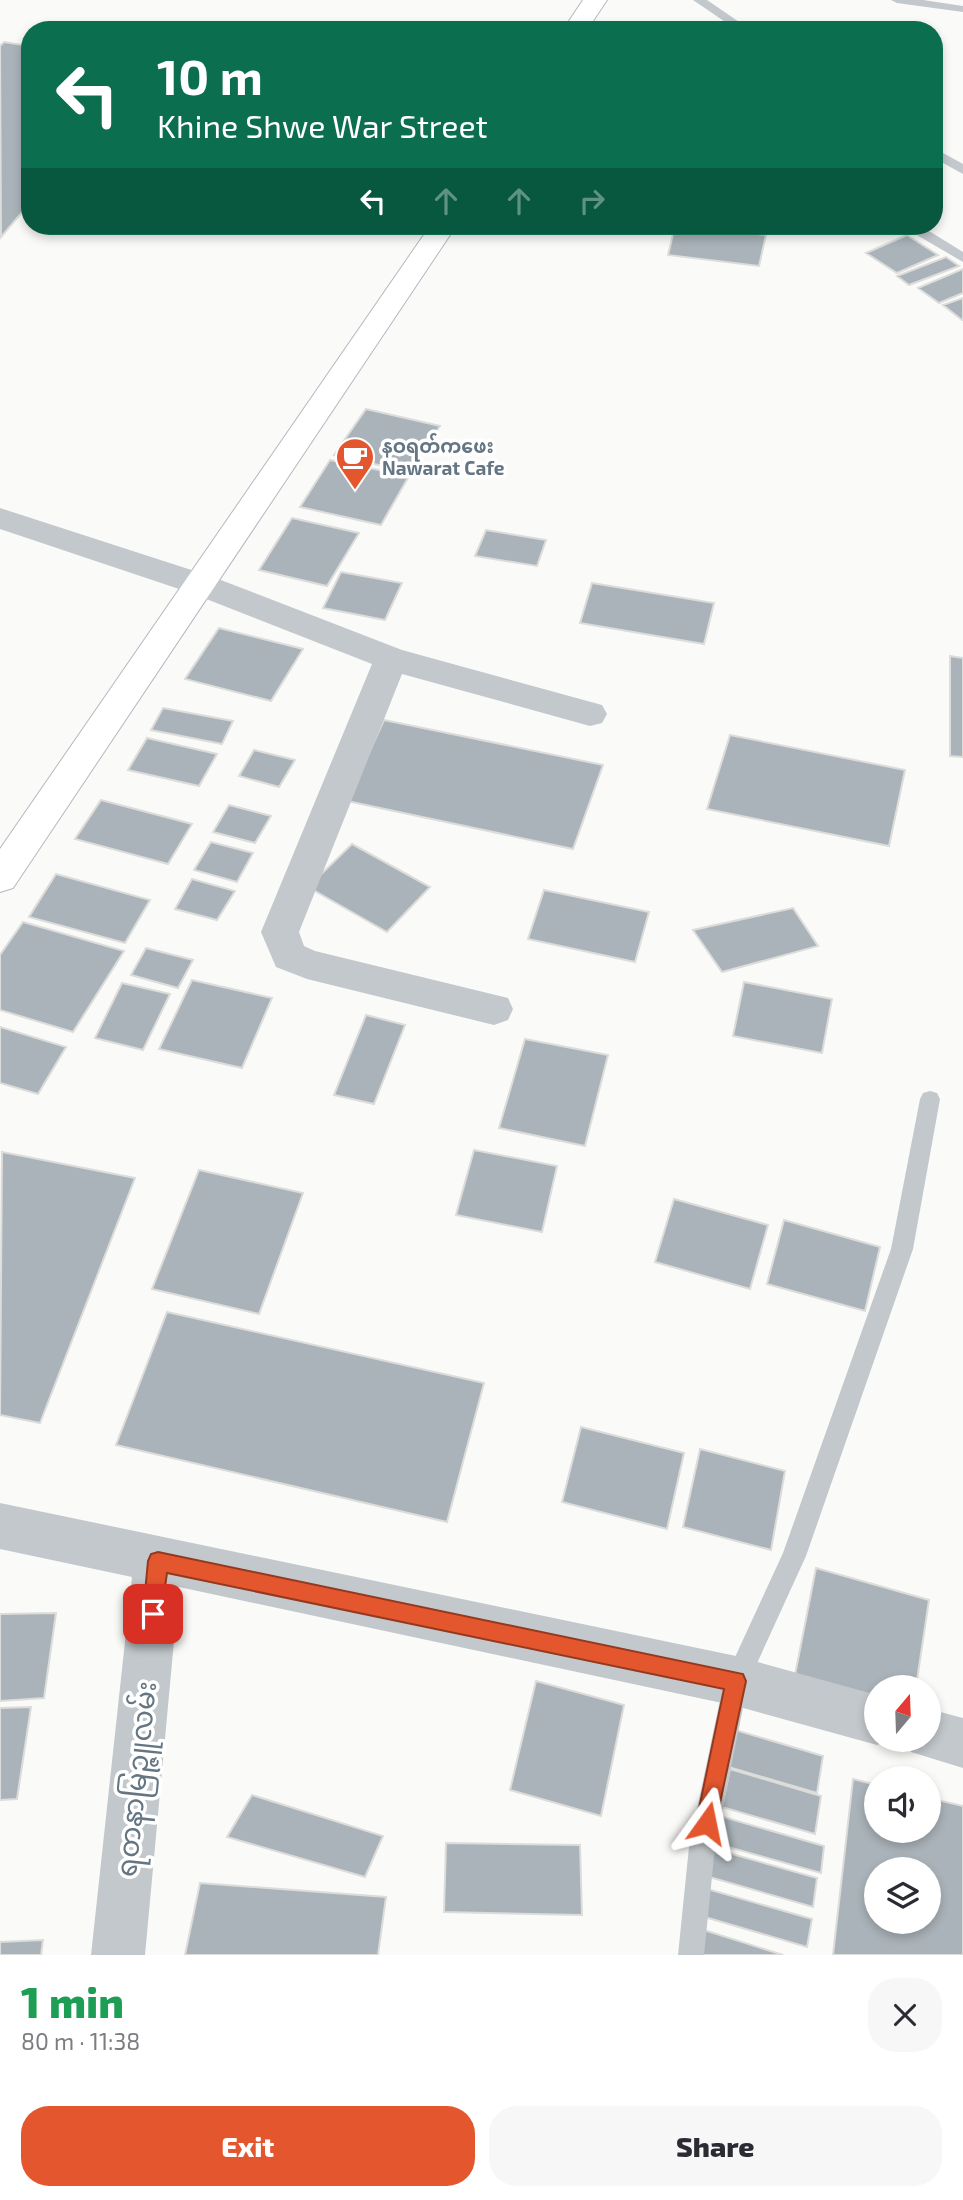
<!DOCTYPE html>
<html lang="en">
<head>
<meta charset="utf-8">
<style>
	body { margin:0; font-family:"Exo 2","Noto Sans Myanmar",sans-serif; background:#f7f7f7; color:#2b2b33; height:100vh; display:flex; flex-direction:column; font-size:26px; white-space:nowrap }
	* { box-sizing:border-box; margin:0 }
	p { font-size:23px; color:#7c7c81 }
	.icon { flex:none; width:38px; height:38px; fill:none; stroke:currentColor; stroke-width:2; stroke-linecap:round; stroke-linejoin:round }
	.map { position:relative; height:1955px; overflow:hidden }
	.panel { display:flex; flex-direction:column; background:#fff; flex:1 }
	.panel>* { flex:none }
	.guide { position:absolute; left:21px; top:21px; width:922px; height:214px; border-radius:28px; box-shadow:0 4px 10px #0003; background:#0b6e4f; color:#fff; overflow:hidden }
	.needle { width:46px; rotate:19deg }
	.controls { position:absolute; left:864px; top:1675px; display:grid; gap:14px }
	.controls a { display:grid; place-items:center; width:77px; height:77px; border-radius:50%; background:#fff; box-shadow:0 4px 10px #0003; font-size:35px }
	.pin { position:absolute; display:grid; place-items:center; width:60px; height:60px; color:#fff; margin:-30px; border-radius:14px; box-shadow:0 4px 10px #0006 }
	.me { position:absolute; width:77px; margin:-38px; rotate:12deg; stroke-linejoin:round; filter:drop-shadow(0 0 5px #0008) }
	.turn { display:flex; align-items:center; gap:24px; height:147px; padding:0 21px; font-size:32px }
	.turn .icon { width:91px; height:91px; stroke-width:2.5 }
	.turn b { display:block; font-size:49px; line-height:60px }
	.lanes { display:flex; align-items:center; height:66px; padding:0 21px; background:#0003; justify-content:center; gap:35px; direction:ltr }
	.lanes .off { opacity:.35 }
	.round { display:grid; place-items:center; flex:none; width:74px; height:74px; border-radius:28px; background:#f7f7f7 }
	.headline { display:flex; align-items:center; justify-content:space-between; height:119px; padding:0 21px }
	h1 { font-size:42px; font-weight:800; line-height:52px; color:#1e9e55 }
	.action { display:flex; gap:14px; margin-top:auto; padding:14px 21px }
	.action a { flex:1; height:80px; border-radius:28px; background:#e4572e; color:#fff; font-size:28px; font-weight:800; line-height:80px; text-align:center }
	.action a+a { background:#f7f7f7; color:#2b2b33 }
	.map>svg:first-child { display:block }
	.building { fill:#aab3b9; stroke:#dcdcda; stroke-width:2; fill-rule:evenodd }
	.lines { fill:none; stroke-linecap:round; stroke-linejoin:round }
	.secondary-casing { stroke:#b3babf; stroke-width:2 }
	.lane { fill:#c3c8cc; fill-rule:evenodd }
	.street { fill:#c3c8cc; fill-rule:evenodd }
	.secondary { fill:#fff; fill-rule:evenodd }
	.route { fill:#e4572e; stroke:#94391e; stroke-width:2 }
	.labels { text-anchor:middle; stroke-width:7; stroke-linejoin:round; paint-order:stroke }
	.far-poi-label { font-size:19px; font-weight:bold; fill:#657683; stroke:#fff; text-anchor:start }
	.near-street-label { font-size:28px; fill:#657683; stroke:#fff }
</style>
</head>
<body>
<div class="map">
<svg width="963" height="1955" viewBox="0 0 963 1955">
	<rect width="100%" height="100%" fill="#fafaf8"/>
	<path class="building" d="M 4,42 L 30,46 L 30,203 L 1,237 L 0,46 Z
		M 675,226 L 766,235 L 759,266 L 668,255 Z
		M 907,235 L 938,255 L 897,273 L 866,253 Z
		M 946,257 L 959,266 L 909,285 L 897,276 Z
		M 963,269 L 963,293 L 939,303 L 918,288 Z
		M 963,298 L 963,320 L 962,320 L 943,305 Z
		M 366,409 L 440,426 L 410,472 L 334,455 Z
		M 330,460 L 409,476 L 381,525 L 300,507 Z
		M 292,518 L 359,533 L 327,586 L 259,570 Z
		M 486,530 L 546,540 L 537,566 L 475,556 Z
		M 341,572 L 402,583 L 385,620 L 323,608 Z
		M 592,583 L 714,603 L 704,644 L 580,623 Z
		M 219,628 L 303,649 L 271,701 L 185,679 Z
		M 950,656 L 963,658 L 963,757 L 950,756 Z
		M 163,708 L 233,721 L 222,744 L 151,730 Z
		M 384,720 L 603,765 L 573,849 L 347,801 Z
		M 730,735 L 905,770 L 889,846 L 707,809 Z
		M 147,738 L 217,754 L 199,786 L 128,770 Z
		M 254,750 L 295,760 L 279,787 L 239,776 Z
		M 101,800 L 192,824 L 168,864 L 75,839 Z
		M 229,805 L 271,816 L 255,843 L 213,832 Z
		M 211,842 L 253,853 L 237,882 L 194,870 Z
		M 352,844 L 430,887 L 387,932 L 308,887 Z
		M 56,874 L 150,900 L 125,943 L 29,917 Z
		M 192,879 L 235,891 L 217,920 L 175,909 Z
		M 544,890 L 649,912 L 635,962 L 528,939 Z
		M 793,908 L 818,946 L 722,972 L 693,930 Z
		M 23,922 L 124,951 L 73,1032 L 0,1010 L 0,955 Z
		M 146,948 L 193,960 L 178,988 L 131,975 Z
		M 192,980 L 272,998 L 242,1068 L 159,1049 Z
		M 744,982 L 832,999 L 822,1053 L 733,1036 Z
		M 122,983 L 170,994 L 143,1050 L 95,1038 Z
		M 366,1015 L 405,1025 L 374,1104 L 334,1095 Z
		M 0,1027 L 66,1047 L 38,1094 L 0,1083 Z
		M 525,1039 L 608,1055 L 585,1146 L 499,1128 Z
		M 474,1150 L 557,1166 L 542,1232 L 456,1215 Z
		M 2,1152 L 135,1178 L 40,1423 L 0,1415 Z
		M 199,1170 L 303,1193 L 259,1314 L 152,1289 Z
		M 674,1199 L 768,1225 L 750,1289 L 655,1262 Z
		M 784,1220 L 880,1247 L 865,1311 L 767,1284 Z
		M 167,1312 L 484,1383 L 447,1522 L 116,1445 Z
		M 581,1427 L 684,1453 L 667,1529 L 562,1502 Z
		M 700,1449 L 785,1471 L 771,1550 L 683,1527 Z
		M 816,1568 L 929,1600 L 916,1687 L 877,1687 L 877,1710 L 793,1685 Z
		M 56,1613 L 44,1698 L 0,1701 L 0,1614 Z
		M 536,1681 L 624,1705 L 601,1816 L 510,1790 Z
		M 31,1707 L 17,1799 L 0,1800 L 0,1708 Z
		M 732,1729 L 823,1756 L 817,1793 L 725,1766 Z
		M 730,1769 L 821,1796 L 815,1834 L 722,1807 Z
		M 853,1779 L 877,1785 L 877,1830 L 929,1830 L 929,1798 L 963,1806 L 963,1955 L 833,1955 ZM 877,1869 L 929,1869 L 929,1922 L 877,1922 Z
		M 252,1795 L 383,1836 L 365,1877 L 227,1837 Z
		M 720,1816 L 824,1846 L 821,1873 L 714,1843 Z
		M 446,1843 L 580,1845 L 582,1915 L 444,1912 Z
		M 711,1848 L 817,1878 L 813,1907 L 706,1876 Z
		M 200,1883 L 386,1897 L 378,1955 L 185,1955 Z
		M 704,1888 L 812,1919 L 807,1947 L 698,1915 Z
		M 704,1930 L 783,1955 L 699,1955 Z
		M 43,1940 L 41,1955 L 0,1955 L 0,1942 Z"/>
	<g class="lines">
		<defs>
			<path id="secondary" d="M 583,0 L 607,0 L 587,30 L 563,30 Z
				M 430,226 L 456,226 L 13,888 L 0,892 L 0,849 Z"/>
		</defs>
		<use href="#secondary" class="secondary-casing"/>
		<path class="lane" d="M 693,0 L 707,0 L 751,30 L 737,30 Z
			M 891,0 L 923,0 L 963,6 L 963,12 L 897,3 Z
			M 934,148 L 963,164 L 963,174 L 934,158 Z
			M 910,226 L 921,226 L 963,252 L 963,262 L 910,231 Z
			M 930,1091 L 937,1093 L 940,1099 L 913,1249 L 806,1556 L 748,1683 L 715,1847 L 704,1955 L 678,1955 L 689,1847 L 724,1681 L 783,1553 L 891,1249 L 920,1099 L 923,1093 Z"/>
		<path class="street" d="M 0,508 L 213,577 L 402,650 L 602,705 L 607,714 L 602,723 L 590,726 L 402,674 L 299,932 L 304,946 L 315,951 L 508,998 L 513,1009 L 508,1020 L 494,1025 L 307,979 L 276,967 L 261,932 L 372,664 L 191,593 L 0,529 Z
			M 0,1503 L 736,1656 L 877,1695 L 877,1740 L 890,1740 L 877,1745 L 736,1706 L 179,1587 L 145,1955 L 91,1955 L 132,1577 L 0,1549 Z
			M 929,1709 L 963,1718 L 963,1768 L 911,1752 L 906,1740 L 929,1740 Z"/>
		<use href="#secondary" class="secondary"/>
	</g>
	<path class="route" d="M 158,1552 L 743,1674 L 746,1681 L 714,1831 L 707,1834 L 699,1831 L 696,1823 L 724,1689 L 167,1573 L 160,1621 L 153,1624 L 146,1621 L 143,1614 L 148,1561 L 151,1554 Z"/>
	<defs>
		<symbol id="cafe-pin" viewBox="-11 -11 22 30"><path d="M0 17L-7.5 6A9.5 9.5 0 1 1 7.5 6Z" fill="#e4572e" stroke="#fff"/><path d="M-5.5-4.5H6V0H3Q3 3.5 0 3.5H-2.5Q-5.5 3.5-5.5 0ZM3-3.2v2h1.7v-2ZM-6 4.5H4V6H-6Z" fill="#fff"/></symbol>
	</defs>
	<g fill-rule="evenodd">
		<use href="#cafe-pin" x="333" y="435" width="44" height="60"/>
	</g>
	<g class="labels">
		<g class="far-poi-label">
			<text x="382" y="453">နဝရတ်ကဖေး<tspan x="382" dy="22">Nawarat Cafe</tspan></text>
		</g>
		<g class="near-street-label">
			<text transform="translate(136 1779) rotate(-84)" y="10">ရတနာမြဉ္ဇူလမ်း</text>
		</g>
	</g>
</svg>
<div class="controls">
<a><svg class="needle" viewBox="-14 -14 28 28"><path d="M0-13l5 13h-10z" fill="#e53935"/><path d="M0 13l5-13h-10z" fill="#7c7c81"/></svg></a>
<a><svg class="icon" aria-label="sound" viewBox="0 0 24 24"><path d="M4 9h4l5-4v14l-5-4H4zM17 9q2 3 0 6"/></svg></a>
<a><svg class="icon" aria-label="layers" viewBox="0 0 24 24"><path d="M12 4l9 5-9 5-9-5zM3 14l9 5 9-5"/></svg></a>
</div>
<div class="pin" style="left:153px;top:1614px;background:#d93025"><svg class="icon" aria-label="arrive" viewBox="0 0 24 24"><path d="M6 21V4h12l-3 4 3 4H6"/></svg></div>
<svg class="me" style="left:707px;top:1823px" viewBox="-20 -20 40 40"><path d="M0-17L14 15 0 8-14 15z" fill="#e4572e" stroke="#fff" stroke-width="4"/></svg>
<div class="guide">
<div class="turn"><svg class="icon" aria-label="left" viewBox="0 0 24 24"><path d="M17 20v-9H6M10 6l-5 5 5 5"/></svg><div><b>10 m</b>Khine Shwe War Street</div></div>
<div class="lanes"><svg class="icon" aria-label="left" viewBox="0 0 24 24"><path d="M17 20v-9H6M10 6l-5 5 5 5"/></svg><svg class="icon off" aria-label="ahead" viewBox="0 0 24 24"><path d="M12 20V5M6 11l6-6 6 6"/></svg><svg class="icon off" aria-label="ahead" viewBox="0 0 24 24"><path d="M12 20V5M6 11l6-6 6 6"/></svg><svg class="icon off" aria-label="right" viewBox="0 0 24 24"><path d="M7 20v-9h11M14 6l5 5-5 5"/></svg></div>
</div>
</div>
<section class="panel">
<div class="headline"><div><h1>1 min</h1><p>80 m · 11:38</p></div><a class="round"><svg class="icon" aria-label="close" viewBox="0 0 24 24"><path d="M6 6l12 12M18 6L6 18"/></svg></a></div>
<div class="action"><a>Exit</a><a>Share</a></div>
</section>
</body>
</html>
